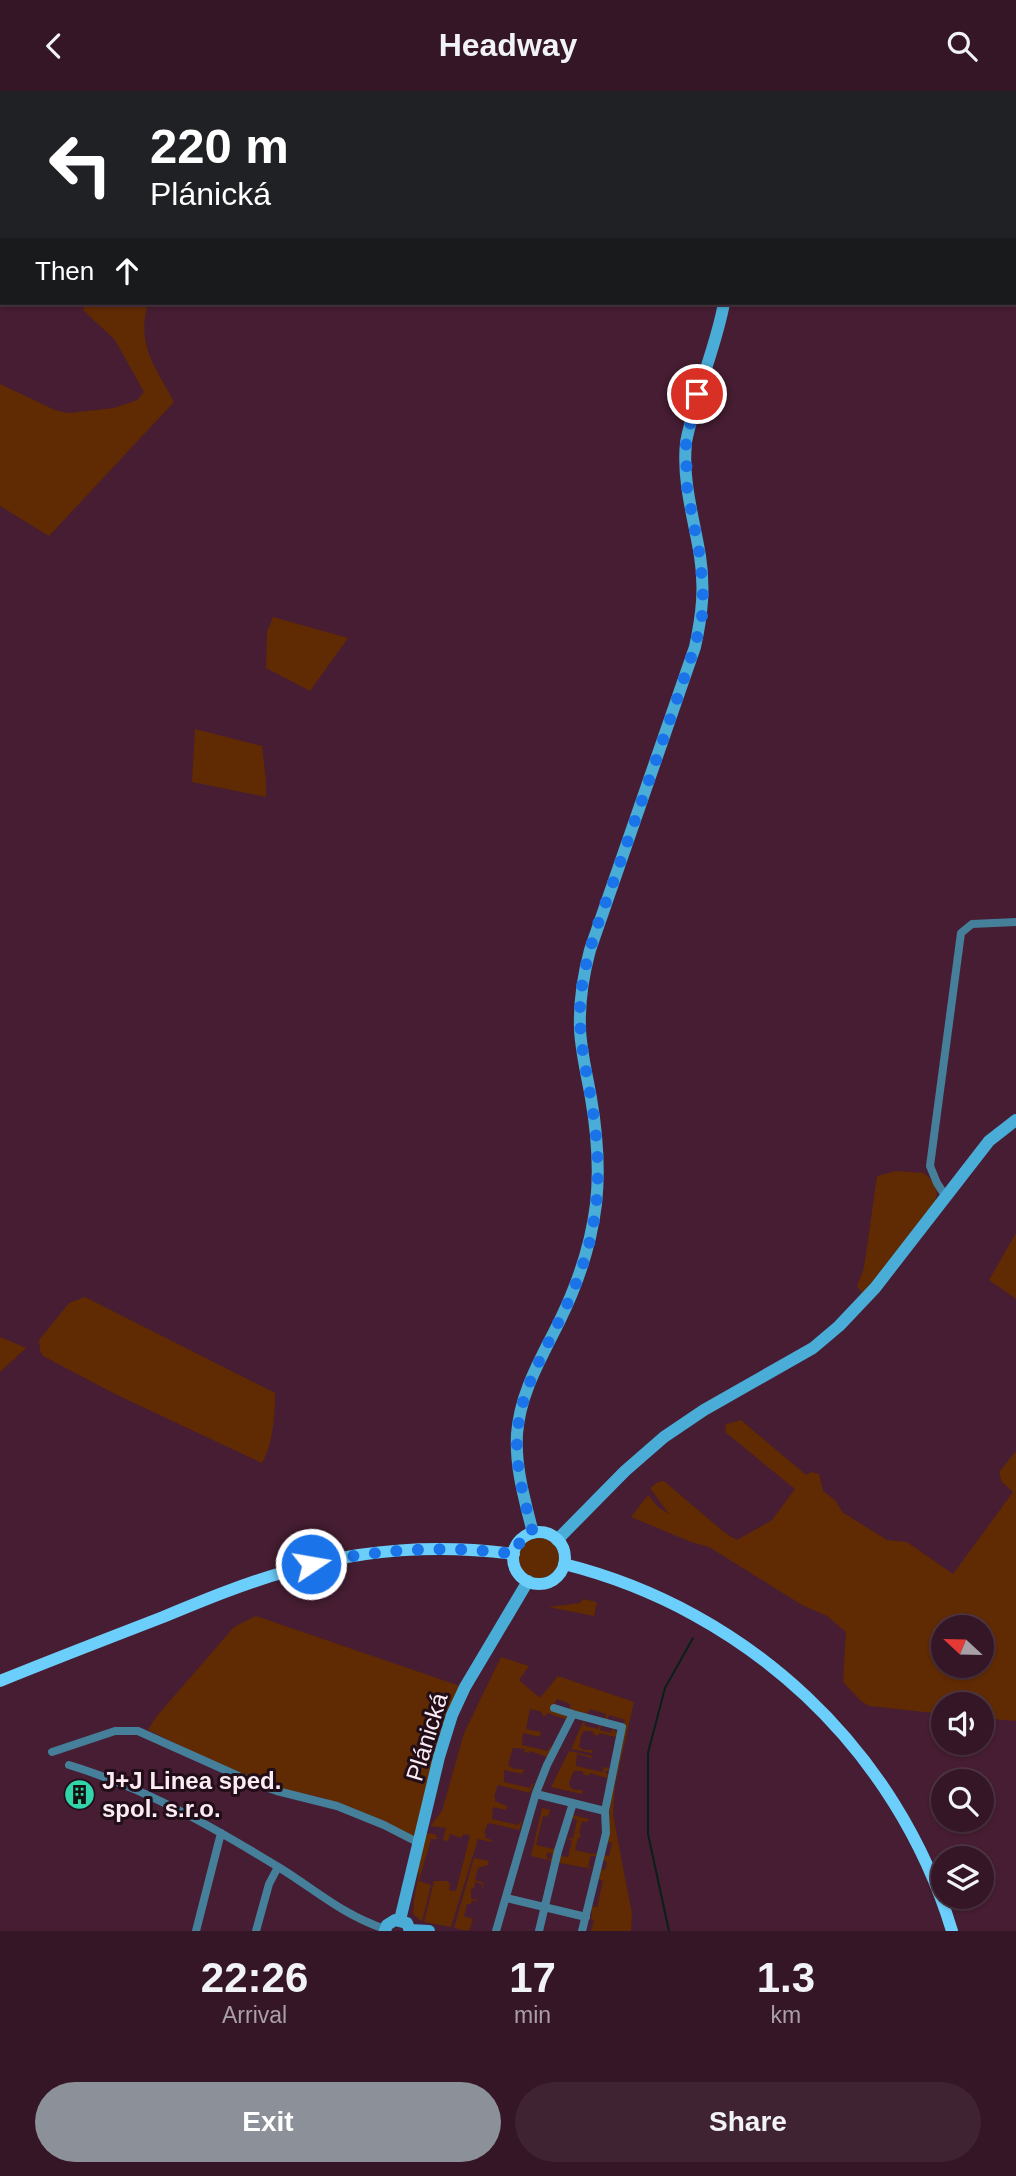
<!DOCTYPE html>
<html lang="en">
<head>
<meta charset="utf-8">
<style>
	body { margin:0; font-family:Arial,sans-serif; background:#3f2332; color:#f1f3f6; height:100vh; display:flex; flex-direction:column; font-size:26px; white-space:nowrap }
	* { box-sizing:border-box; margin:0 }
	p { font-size:23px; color:#a99fa7 }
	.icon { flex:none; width:38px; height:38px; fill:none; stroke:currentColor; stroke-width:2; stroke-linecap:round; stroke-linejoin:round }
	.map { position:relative; height:1840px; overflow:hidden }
	.details { display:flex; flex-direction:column; background:#341626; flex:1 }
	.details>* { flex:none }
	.banner { position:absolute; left:0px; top:0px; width:1017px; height:214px; box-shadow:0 2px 5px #0004,0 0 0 2px #4e3543; background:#202124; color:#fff; overflow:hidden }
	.needle { width:46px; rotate:292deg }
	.fabs { position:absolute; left:931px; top:1524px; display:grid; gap:14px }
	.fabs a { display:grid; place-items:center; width:63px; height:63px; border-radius:50%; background:#341626; box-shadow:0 2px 5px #0004,0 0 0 2px #4e3543; font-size:35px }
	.pin { position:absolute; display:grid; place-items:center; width:60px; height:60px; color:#fff; margin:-30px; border:4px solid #fff; border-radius:50%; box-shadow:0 2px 7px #0007 }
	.me { position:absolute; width:77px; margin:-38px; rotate:78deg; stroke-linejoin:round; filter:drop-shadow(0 0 5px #0008) }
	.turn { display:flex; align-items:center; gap:24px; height:147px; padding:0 35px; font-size:32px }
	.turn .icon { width:91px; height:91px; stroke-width:2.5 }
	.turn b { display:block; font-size:49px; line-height:60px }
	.then { display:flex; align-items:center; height:66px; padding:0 35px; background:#0003; gap:14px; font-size:26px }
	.eta { display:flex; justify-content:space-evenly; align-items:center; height:119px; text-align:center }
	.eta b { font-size:42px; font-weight:800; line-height:49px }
	.button { display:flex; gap:14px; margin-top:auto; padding:14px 35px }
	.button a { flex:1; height:80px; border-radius:42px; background:#8c9099; color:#fff; font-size:28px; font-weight:800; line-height:80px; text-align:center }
	.button a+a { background:#3f2332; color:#f1f3f6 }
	header { display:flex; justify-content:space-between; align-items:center; height:91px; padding:0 35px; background:#341626; font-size:32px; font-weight:800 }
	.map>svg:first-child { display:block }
	.green { fill:#602a03; fill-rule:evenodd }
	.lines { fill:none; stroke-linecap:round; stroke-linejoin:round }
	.stream { stroke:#092019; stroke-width:2 }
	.street { stroke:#457f9a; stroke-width:8 }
	.secondary { stroke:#49add8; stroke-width:12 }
	.primary { stroke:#6ccefa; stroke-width:12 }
	.route { stroke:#1a73e8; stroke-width:12; stroke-dasharray:0 21.6 }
	.labels { text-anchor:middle; stroke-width:6; stroke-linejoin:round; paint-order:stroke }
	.street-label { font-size:24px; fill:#fcebf2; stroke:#210e18 }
	.poi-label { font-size:24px; font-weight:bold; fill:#fcebf2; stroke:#210e18; text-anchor:start }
</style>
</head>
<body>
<header><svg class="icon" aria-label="back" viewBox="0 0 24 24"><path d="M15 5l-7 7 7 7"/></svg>Headway<svg class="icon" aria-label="search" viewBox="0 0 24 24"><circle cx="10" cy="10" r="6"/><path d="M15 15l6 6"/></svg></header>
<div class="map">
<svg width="1016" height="1840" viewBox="0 0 1016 1840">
	<rect width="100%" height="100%" fill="#461d32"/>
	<path class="green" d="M 85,212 L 148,212 C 136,254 155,275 174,311 L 49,445 L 0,415 L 0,293 L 55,319 L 68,322 L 114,317 L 137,309 L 144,301 L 115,249 L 83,219 Z
		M 273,526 L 348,547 L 310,600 L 266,577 L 267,541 Z
		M 195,638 L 262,655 L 266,690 L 266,706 L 192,691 Z
		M 896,1080 L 924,1082 C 933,1090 939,1096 936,1109 L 863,1203 L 857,1195 L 864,1177 L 877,1085 Z
		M 1016,1142 L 1016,1208 L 989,1189 Z
		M 85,1206 L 275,1302 C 275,1324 273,1353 262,1372 L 115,1303 L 43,1265 L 40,1260 L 39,1249 L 69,1212 Z
		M 0,1246 L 26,1257 L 0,1281 Z
		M 741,1329 L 806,1384 L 811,1381 L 819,1383 L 823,1400 L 836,1410 L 842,1421 L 887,1449 L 907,1451 L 953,1483 L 1013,1401 L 1002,1391 L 999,1381 L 1016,1360 L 1016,1630 L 982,1627 L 982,1614 L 943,1614 L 943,1623 L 869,1615 L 861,1610 L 843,1591 L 846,1541 L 827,1525 L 802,1514 L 709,1456 L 691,1451 L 631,1426 L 648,1404 L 658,1416 L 669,1423 L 650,1397 L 658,1391 L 664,1390 L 725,1442 L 737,1449 L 772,1429 L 795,1398 L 725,1341 L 726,1333 ZM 943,1536 L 982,1536 L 982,1575 L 943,1575 Z
		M519 1467a20 20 0 1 1 40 0a20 20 0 1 1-40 0Z
		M 583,1508 L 597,1511 L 594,1525 L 548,1516 L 580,1512 Z
		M 256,1525 L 460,1595 L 418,1747 L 327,1708 L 276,1696 L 227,1677 L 148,1639 L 156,1626 L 234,1536 Z
		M 501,1566 L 529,1575 L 519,1589 L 540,1607 L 558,1585 L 634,1611 L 615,1694 L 613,1724 L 632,1823 L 631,1840 L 591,1840 L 594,1829 L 591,1828 L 592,1821 L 590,1820 L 592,1815 L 597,1816 L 603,1790 L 598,1788 L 600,1778 L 605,1779 L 607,1771 L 603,1769 L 604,1764 L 609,1765 L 612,1752 L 607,1751 C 609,1711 617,1673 626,1635 L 623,1634 L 625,1629 L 609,1624 L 607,1629 L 605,1628 L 606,1623 L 590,1618 L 587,1623 L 570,1618 L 570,1613 L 557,1608 L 554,1613 L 567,1625 L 566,1628 L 547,1622 L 546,1625 L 542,1624 L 542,1621 L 530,1618 L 526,1638 L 541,1641 L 540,1646 L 523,1642 L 522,1654 L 548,1660 L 549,1656 L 552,1655 L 547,1666 L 530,1660 L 529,1662 L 524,1661 L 525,1658 L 513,1657 L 508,1674 L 514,1678 L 524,1678 L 522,1683 L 504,1679 L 504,1691 L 530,1697 L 532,1693 L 534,1692 L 530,1702 L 498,1694 L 494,1705 L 495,1706 L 495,1710 L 507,1715 L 506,1719 L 493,1716 L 492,1728 L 518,1734 L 522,1729 L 520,1739 L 488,1732 L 484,1742 L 486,1743 L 485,1747 L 492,1749 L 492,1751 L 478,1748 L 451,1836 L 424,1831 L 434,1790 L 447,1790 L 450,1793 L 449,1799 L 456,1800 L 470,1745 L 464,1743 L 461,1747 L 450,1743 L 448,1750 L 443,1749 L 446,1737 L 430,1735 L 442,1720 L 464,1642 Z
		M 584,1629 L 585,1635 L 598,1638 L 600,1633 L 601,1634 L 600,1639 L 611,1642 L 612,1637 L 617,1642 L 616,1646 L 599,1642 L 598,1645 L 593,1643 L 593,1640 L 584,1640 L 581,1644 L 579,1656 L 584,1659 L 593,1659 L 592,1662 L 571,1658 Z
		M 569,1660 L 592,1665 L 592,1667 L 577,1663 L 576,1675 L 602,1681 L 604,1676 L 609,1677 L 609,1680 L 606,1680 L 605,1682 L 608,1683 L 607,1687 L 590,1682 L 588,1685 L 583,1683 L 583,1680 L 574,1680 L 569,1691 L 570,1696 L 574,1699 L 583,1699 L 582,1703 L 551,1696 Z
		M 542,1717 L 550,1719 L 548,1726 L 543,1725 L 536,1754 L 553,1758 L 554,1756 L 557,1757 L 554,1771 L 549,1770 L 552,1764 L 550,1761 L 546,1763 L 548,1769 L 531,1765 Z
		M 573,1724 L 589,1728 L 588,1731 L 582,1730 L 579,1742 L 581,1743 L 580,1747 L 578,1747 L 575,1759 L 592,1763 L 597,1762 L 596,1765 L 591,1765 L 588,1775 L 594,1778 L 559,1772 L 561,1765 L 568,1766 L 572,1750 L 567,1748 L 573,1747 L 577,1729 L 572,1727 Z
		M 430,1742 L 436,1744 L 437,1748 L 431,1748 L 419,1790 L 431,1794 L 422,1831 L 413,1823 L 414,1808 L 419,1782 L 415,1781 L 426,1743 Z
		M 474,1767 L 489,1770 L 488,1774 L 478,1777 L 475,1789 L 484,1792 L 482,1799 L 482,1793 L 475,1791 L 474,1797 L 471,1798 L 471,1808 L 476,1809 L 478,1804 L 477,1810 L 472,1810 L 471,1813 L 467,1813 L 464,1825 L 473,1828 L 469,1840 L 454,1837 Z"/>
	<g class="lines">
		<path class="stream" d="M 669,1840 L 648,1743 L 648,1662 L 665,1597 L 693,1547"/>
		<path class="street" d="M 283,2 L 284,0
			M 946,1106 L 937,1092 L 930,1075 L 961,842 L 972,833 L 1016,831
			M 573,1623 L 622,1636 L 605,1720
			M 52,1661 L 115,1640 L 138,1640 L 254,1692 L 277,1700 L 337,1715 L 384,1734 L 419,1752
			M 69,1674 C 145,1697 213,1736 280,1777 C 317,1800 343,1824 385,1838
			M 536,1703 L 605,1720 L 606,1742 L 582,1840
			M 506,1807 L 586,1826
			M 196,1840 L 221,1742
			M 256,1840 L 269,1793 L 278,1776
			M 496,1840 L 536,1702 L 547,1674 L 573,1623 L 554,1617
			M 539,1840 L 558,1760 L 573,1712"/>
		<path class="secondary" d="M 736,0 L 736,2
			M 533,1442 C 525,1410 515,1377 517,1343 C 520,1301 542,1266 560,1229 C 578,1192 591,1154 596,1113 C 600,1077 597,1042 591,1007 C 587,984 581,961 580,938 C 579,911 583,885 590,859 L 695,556 C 702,524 705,497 700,465 C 694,428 682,390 686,352 C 687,344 690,335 692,326 C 701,287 717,251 724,212
			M 557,1449 L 625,1380 L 664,1346 L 704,1319 L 813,1257 L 839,1235 L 875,1197 L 989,1050 L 1016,1029
			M 400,1829 L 439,1666 L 452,1624 L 465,1596 L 528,1490
			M 410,1839 L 429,1840
			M 385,1840 L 387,1834 L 395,1829 L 407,1832 L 410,1840"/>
		<path class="primary" d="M513 1467a26 26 0 1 1 52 0a26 26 0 1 1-52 0Z
			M 564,1473 C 748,1519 897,1658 952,1840
			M 0,1590 C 54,1568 109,1547 163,1526 C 204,1509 245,1492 288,1480 C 361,1458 438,1453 514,1463"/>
	</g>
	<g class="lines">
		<path class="route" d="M 311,1473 C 378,1458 446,1454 514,1463 L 521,1449 L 533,1442 C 525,1412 516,1380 517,1349 C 518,1305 541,1268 559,1230 C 574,1200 587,1168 593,1135 C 601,1093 598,1050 591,1008 C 585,973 577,939 581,903 C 586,856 607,811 622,766 C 647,696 671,626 695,555 L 702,525 L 703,500 L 700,466 L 687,397 L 686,352 L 697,303"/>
	</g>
	<defs>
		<symbol id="building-disc" viewBox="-11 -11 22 22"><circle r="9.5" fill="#32d4a9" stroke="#210e18"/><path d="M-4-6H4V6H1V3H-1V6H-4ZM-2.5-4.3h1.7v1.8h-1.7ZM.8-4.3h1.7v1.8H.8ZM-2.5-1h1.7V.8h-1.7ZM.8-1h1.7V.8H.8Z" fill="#111"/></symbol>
	</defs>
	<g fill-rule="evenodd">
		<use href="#building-disc" x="62" y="1686" width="35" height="35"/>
	</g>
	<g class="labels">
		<g class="street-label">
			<text transform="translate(427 1646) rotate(-73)" y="8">Plánická</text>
		</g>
		<g class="poi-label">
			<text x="102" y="1698">J+J Linea sped.<tspan x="102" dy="28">spol. s.r.o.</tspan></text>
		</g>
	</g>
</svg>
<div class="fabs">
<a><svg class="needle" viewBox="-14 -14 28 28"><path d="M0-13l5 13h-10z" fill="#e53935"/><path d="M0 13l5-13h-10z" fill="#a99fa7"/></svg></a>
<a><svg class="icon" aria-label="sound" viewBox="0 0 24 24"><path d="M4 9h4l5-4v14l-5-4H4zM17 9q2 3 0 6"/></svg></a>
<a><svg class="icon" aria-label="search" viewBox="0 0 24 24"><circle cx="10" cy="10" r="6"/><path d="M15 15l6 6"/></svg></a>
<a><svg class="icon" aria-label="layers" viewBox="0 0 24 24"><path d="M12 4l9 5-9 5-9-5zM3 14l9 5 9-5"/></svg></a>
</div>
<div class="pin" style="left:697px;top:303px;background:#d93025"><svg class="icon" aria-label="arrive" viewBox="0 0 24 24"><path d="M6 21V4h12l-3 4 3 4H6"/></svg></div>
<svg class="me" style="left:311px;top:1473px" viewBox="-20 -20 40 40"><circle r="17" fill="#1a73e8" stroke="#fff" stroke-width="3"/><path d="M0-11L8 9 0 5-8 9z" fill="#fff"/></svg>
<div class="banner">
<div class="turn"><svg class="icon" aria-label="left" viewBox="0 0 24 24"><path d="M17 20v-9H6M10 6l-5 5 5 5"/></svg><div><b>220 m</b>Plánická</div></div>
<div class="then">Then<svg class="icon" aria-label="ahead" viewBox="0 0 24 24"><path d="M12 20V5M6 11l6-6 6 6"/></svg></div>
</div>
</div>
<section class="details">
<div class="eta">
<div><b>22:26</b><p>Arrival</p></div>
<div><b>17</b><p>min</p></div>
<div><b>1.3</b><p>km</p></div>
</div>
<div class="button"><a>Exit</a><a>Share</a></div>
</section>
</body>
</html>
